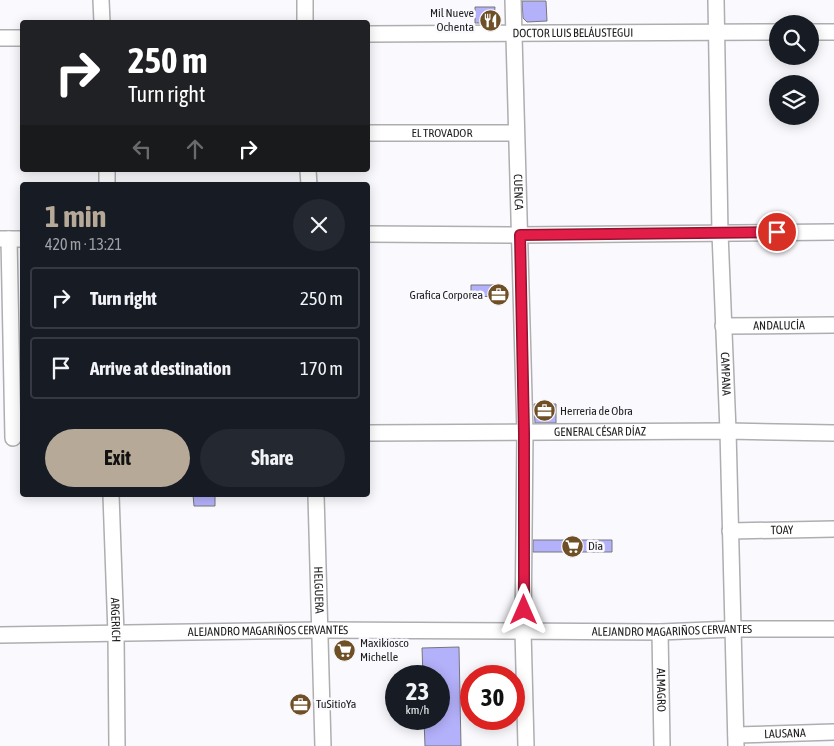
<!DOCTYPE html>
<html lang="en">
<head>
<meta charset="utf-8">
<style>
	body { margin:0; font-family:"Asap Condensed",sans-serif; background:#242831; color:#f1f3f6; height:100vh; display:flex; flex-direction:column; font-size:19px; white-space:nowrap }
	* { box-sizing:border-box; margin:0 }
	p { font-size:16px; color:#9ea1a6 }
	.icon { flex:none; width:28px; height:28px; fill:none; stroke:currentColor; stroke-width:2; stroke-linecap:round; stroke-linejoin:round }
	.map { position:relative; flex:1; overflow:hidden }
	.drawer { position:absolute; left:20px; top:182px; width:350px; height:315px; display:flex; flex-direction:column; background:#171b24; border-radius:5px; box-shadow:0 2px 12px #0003 }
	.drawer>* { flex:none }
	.hud { position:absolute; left:20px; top:20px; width:350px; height:152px; border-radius:5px; box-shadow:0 2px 12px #0003; background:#202124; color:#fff; overflow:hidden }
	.tools { position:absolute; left:769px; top:15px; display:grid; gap:10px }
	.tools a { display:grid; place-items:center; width:50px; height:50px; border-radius:50%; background:#171b24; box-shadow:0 2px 12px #0003; font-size:25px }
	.speed { position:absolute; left:385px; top:665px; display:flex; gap:10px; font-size:25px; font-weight:700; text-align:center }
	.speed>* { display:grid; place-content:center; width:65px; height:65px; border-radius:50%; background:#171b24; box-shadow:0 2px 12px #0003; line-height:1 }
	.speed small { font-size:12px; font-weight:400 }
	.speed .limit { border:8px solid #d22; background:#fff; color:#111 }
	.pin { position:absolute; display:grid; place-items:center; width:42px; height:42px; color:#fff; margin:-21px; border:2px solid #fff; border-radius:50%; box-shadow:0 1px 5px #0007 }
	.me { position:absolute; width:55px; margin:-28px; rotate:0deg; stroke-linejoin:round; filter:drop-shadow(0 0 4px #0008) }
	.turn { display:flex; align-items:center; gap:18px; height:105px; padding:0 25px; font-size:22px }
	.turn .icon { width:65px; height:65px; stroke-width:2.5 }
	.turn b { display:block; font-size:35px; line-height:42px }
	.lanes { display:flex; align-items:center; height:48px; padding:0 25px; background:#0003; justify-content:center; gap:25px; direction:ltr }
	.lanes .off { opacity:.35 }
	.round { display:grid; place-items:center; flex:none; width:52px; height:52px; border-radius:26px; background:#242831 }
	.headline { display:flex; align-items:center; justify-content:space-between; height:85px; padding:0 25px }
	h1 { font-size:30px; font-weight:700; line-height:38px; color:#b6a998 }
	.cta { display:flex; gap:10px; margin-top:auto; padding:10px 25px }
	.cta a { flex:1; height:58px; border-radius:30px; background:#b6a998; color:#111; font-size:20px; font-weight:700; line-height:58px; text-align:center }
	.cta a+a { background:#242831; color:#f1f3f6 }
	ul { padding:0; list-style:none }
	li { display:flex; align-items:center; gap:15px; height:62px; margin:0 10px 8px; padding:0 15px; border:2px solid #363941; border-radius:5px }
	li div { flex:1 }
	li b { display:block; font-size:19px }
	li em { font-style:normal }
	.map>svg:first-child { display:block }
	.building { fill:#b4b1fb; stroke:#767679 }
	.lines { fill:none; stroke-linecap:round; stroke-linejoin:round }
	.minor-casing { stroke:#aeaeb1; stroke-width:18 }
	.minor { stroke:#fff; stroke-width:15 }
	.route-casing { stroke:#92132f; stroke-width:12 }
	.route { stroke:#e11d48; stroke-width:9 }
	.labels { text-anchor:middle; stroke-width:5; stroke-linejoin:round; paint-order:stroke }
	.poi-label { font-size:12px; fill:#1e1e1f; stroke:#fafafe; text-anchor:start }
	.street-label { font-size:12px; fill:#1e1e1f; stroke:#fafafe }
</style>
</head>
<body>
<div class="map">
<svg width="834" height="746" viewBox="0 0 834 746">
	<rect width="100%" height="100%" fill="#fafafe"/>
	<path class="building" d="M 522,1 L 546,1 L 547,21 L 527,22 L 523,18 Z
		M 475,7 L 495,7 L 494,19 L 491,23 L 475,23 Z
		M 471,285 L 501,285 L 501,297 L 471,296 Z
		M 534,404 L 556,404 L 556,423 L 535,423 Z
		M 193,495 L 215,495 L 215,506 L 194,506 Z
		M 533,540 L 612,540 L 612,552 L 533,552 Z
		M 459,647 L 461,746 L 425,746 L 424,719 L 439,719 L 439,676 L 423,676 L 422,648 Z"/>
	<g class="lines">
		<defs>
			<g id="minor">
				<path d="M 101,0 L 102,22"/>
				<path d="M 305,0 L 305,22"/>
				<path id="s1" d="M 513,0 L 525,433 L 523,630 L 526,746"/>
				<path id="s2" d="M 716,0 L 720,233 L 728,431 L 736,746"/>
				<path d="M 810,32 L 834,32"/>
				<path id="s3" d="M 368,34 L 778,32"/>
				<path d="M 0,38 L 22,38"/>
				<path id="s4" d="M 368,133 L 516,133"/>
				<path d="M 107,170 L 107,185"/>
				<path d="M 308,170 L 309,185"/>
				<path d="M 368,234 L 520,235 L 834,232"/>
				<path d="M 0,239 L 22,239"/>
				<path d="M 9,239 L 13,438"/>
				<path id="s5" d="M 723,326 L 834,325"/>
				<path id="s6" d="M 368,433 L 728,431 L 834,433"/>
				<path id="s7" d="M 111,495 L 116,634 L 117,746"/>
				<path id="s8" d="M 316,495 L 323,746"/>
				<path id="s9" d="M 730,531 L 834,529"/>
				<path id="s10" d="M 660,632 L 662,746"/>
				<path id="s11" d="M 0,635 L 320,630 L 660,632 L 733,629 L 834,629"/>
				<path id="s12" d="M 736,735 L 834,732"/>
			</g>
		</defs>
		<use href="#minor" class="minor-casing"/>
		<use href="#minor" class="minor"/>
	</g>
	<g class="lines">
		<defs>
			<path id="route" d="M 524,610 L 524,433 L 520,235 L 777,232"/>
		</defs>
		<use href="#route" class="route-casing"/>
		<use href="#route" class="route"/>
	</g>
	<defs>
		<symbol id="restaurant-disc" viewBox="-11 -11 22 22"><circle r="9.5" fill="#6f4f25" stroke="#fafafe"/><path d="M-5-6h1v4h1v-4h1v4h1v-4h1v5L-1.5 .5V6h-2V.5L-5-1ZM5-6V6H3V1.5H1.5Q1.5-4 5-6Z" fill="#fff"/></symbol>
		<symbol id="office-disc" viewBox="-11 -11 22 22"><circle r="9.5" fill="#6f4f25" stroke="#fafafe"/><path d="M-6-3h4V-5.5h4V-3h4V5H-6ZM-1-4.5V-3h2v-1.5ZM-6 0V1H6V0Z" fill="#fff"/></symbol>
		<symbol id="supermarket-disc" viewBox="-11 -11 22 22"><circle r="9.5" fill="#6f4f25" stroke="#fafafe"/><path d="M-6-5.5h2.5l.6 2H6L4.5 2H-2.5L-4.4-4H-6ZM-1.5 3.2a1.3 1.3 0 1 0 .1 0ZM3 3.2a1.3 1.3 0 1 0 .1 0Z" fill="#fff"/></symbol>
	</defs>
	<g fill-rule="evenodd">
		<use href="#restaurant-disc" x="478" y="8" width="25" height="25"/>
		<use href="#office-disc" x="486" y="282" width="25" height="25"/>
		<use href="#office-disc" x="532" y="398" width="25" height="25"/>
		<use href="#supermarket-disc" x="560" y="534" width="25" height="25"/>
		<use href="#supermarket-disc" x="332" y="638" width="25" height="25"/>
		<use href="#office-disc" x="288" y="692" width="25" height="25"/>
	</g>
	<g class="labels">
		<g class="poi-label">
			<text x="474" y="17" text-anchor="end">Mil Nueve<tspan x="474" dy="14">Ochenta</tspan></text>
			<text x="483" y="299" text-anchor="end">Grafica Corporea</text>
			<text x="560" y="415">Herreria de Obra</text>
			<text x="588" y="550">Dia</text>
			<text x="360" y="647">Maxikiosco<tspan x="360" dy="14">Michelle</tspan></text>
			<text x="316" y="708">TuSitioYa</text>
		</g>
		<g class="street-label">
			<text dy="4" stroke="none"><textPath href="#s3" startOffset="205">DOCTOR LUIS BELÁUSTEGUI</textPath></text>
			<text dy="4" stroke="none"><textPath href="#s4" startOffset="74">EL TROVADOR</textPath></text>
			<text dy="4" stroke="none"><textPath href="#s1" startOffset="192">CUENCA</textPath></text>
			<text dy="4" stroke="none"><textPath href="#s5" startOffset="56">ANDALUCÍA</textPath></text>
			<text dy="4" stroke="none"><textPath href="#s2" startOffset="374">CAMPANA</textPath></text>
			<text dy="4" stroke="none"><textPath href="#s6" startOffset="232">GENERAL CÉSAR DÍAZ</textPath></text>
			<text dy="4" stroke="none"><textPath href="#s9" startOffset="52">TOAY</textPath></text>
			<text dy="4" stroke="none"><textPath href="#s8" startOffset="95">HELGUERA</textPath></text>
			<text dy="4" stroke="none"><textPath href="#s7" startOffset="125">ARGERICH</textPath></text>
			<text dy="4" stroke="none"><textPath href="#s11" startOffset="672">ALEJANDRO MAGARIÑOS CERVANTES</textPath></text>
			<text dy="4" stroke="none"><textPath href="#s11" startOffset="268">ALEJANDRO MAGARIÑOS CERVANTES</textPath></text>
			<text dy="4" stroke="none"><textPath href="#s10" startOffset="58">ALMAGRO</textPath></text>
			<text dy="4" stroke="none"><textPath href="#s12" startOffset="49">LAUSANA</textPath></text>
		</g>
	</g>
</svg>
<div class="tools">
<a><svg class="icon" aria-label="search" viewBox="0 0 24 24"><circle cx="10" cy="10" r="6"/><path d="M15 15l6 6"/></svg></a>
<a><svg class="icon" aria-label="layers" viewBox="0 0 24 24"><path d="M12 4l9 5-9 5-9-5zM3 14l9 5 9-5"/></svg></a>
</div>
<div class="speed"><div>23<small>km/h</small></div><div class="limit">30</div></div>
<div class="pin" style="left:777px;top:232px;background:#d93025"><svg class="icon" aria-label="arrive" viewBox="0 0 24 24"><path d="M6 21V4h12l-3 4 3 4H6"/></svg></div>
<svg class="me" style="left:524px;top:610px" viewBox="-20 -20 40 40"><path d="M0-17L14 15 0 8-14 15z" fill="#e11d48" stroke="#fff" stroke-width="4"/></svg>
<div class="hud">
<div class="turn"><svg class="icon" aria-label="right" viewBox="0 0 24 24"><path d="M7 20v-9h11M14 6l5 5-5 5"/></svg><div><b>250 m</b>Turn right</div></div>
<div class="lanes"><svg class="icon off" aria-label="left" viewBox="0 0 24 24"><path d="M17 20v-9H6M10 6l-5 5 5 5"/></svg><svg class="icon off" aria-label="ahead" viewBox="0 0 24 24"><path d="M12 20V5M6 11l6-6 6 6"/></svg><svg class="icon" aria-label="right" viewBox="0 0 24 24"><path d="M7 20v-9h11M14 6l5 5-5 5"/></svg></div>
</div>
<section class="drawer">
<div class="headline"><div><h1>1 min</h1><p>420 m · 13:21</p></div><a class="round"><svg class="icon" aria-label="close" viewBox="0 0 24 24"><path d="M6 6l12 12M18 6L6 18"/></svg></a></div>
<ul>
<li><svg class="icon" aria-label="right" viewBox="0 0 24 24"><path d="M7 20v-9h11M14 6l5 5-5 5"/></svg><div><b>Turn right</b></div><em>250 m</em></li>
<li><svg class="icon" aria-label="arrive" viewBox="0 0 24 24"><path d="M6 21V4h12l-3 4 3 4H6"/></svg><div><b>Arrive at destination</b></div><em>170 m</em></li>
</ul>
<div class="cta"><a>Exit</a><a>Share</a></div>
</section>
</div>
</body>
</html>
